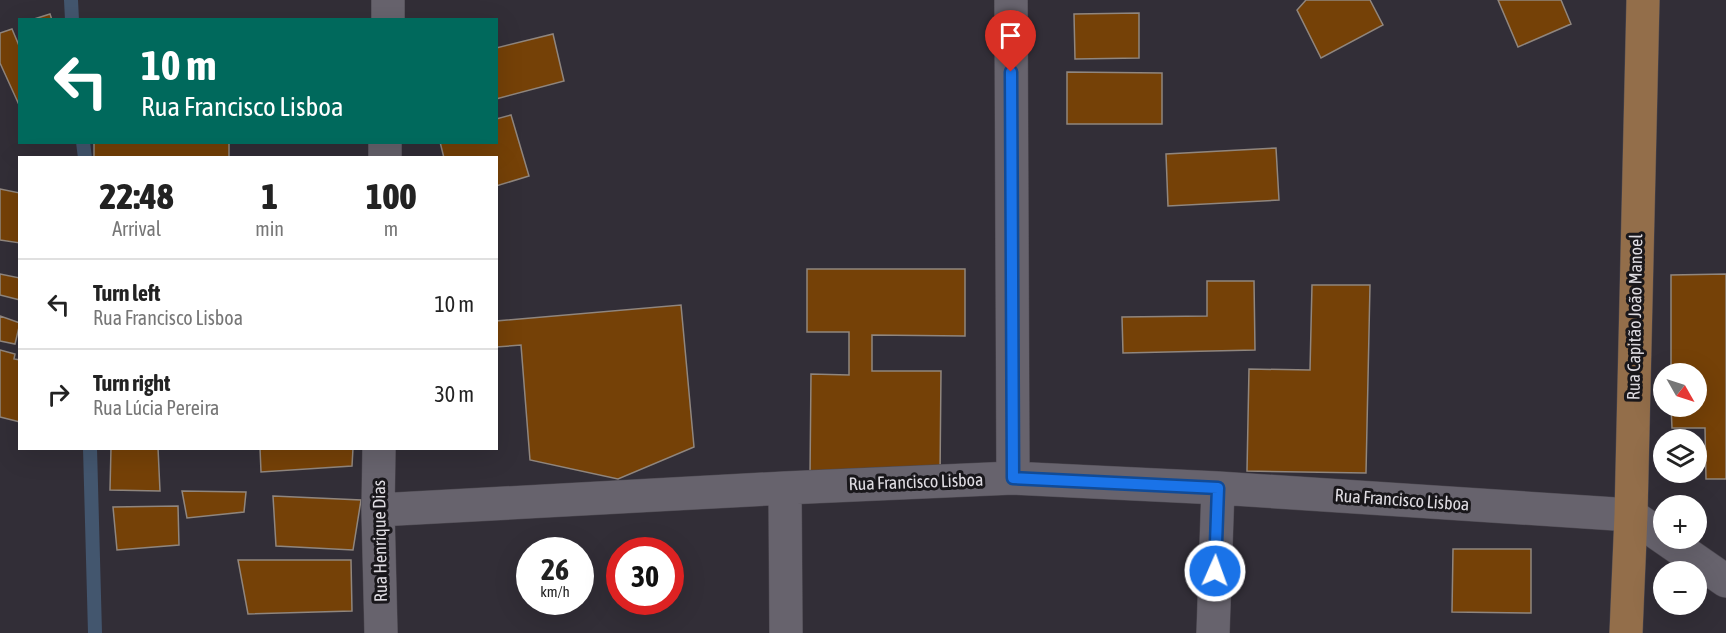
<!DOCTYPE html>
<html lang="en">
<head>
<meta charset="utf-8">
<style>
	body { margin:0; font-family:"Asap Condensed",sans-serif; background:#f2f2f2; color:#222; height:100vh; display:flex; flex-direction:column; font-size:22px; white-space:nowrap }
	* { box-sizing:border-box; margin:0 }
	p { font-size:20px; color:#767676 }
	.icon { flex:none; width:33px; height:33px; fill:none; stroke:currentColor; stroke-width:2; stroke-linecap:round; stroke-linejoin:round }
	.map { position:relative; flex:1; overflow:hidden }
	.drawer { position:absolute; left:18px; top:156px; width:480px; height:294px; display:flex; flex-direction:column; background:#fff; border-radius:0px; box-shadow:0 6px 24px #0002 }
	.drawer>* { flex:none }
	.banner { position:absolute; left:18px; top:18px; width:480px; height:126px; border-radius:0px; box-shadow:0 6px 24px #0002; background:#00695c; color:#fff; overflow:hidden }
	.needle { width:39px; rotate:129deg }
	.controls { position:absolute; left:1653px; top:363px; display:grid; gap:12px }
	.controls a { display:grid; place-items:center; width:54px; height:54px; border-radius:50%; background:#fff; box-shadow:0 6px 24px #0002; font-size:30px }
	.speed { position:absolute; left:516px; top:537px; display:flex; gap:12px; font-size:30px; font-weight:700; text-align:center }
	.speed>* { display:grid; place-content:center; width:78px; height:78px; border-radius:50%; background:#fff; box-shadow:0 6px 24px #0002; line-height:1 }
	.speed small { font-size:15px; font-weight:400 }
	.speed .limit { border:9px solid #d22; background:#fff; color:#111 }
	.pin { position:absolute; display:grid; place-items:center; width:51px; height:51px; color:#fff; margin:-62px -26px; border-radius:50% 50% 50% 0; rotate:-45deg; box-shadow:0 0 6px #0007 }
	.pin .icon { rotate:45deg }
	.me { position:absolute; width:66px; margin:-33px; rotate:2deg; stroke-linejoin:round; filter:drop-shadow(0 0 4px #0008) }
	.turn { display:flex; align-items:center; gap:21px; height:126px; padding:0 24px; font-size:27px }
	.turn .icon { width:78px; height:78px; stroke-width:2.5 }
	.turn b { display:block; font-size:42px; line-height:51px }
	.eta { display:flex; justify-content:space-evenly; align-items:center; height:102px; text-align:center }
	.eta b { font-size:36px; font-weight:800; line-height:42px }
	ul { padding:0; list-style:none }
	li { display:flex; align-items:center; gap:18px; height:90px; padding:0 24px; border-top:2px solid #e0e0e0 }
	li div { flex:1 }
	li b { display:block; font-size:22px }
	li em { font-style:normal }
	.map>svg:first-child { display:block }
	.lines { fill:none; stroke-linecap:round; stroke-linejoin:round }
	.stream { stroke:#43566e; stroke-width:14 }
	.building { fill:#754107; stroke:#90867e; stroke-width:1.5 }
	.minor-casing { stroke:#4d4951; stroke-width:34 }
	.major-casing { stroke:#4d4951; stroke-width:34 }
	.minor { stroke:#67636d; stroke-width:33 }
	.major { stroke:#936e4a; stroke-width:33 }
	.route-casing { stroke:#114b97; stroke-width:15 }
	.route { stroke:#1a73e8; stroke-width:10 }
	.labels { text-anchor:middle; stroke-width:6; stroke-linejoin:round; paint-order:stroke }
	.street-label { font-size:18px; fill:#dfdce2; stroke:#19171b }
</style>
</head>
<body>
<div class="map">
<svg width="1726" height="633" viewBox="0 0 1726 633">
	<rect width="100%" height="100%" fill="#322e37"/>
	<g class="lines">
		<path class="stream" d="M 71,0 L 72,20
			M 83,142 L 85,158
			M 90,448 L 95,633"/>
	</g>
	<path class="building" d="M 1306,0 L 1370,0 L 1383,25 L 1321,58 L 1297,10 Z
		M 1498,0 L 1561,0 L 1571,24 L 1518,47 Z
		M 1139,13 L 1139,58 L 1075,59 L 1074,14 Z
		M 50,14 L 52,20 L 31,20 Z
		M 12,29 L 20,48 L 20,107 L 0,63 L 0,33 Z
		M 553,34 L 564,81 L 496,99 L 496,48 Z
		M 1067,72 L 1162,73 L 1162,124 L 1067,124 Z
		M 511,115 L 529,176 L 496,186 L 496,158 L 444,158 L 440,142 L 496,142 L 496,119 Z
		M 94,142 L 229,142 L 229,158 L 94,158 Z
		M 1276,148 L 1279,200 L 1168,206 L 1166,154 Z
		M 0,189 L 20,193 L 20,243 L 0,240 Z
		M 807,269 L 965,269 L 965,336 L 872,335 L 872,371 L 941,371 L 940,476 L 810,476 L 811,374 L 849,375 L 849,332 L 807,332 Z
		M 0,274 L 20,278 L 20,300 L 0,295 Z
		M 1726,274 L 1726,479 L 1706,479 L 1705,428 L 1672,428 L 1671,406 L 1696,406 L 1696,374 L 1671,374 L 1671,275 Z
		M 1207,281 L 1254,281 L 1255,350 L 1123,353 L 1122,317 L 1207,316 Z
		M 1312,285 L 1370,285 L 1366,473 L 1247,471 L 1249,369 L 1310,370 Z
		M 681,305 L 694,447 L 618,479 L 530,460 L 521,345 L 496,347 L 496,321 Z
		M 0,316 L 20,323 L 15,344 L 0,341 Z
		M 0,350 L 15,354 L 14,359 L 20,360 L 20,422 L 0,417 Z
		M 111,448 L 158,448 L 160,491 L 110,490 Z
		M 260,448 L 353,448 L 352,466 L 261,472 Z
		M 182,491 L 246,492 L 244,512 L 187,518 Z
		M 273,496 L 361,500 L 353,550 L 276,546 Z
		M 178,506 L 179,545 L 117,550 L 113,507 Z
		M 1453,549 L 1531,549 L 1531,613 L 1452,612 Z
		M 238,560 L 351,560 L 352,611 L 248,614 Z"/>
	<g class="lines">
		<defs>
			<path id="minor" d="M 1011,0 L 1013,478
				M 388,20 L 388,0
				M 385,158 L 385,142
				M 379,448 L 378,510 L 381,633
				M 785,488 L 786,633
				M 378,510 L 785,488 L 1013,478 L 1218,488 L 1631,515 L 1664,538
				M 1664,538 L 1726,581
				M 1213,633 L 1218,488"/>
			<path id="major" d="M 1626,633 L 1631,515 L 1643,0"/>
		</defs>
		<use href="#minor" class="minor-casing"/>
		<use href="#major" class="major-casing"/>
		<use href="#minor" class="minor"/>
		<use href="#major" class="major"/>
	</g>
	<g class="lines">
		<defs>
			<path id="route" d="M 1011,72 L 1013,478 L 1218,488 L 1215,571"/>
		</defs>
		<use href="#route" class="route-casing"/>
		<use href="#route" class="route"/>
	</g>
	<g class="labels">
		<g class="street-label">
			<text transform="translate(1635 317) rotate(-89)" y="6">Rua Capitão João Manoel</text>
			<text transform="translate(916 482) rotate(-2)" y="6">Rua Francisco Lisboa</text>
			<text transform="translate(1402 500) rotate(4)" y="6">Rua Francisco Lisboa</text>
			<text transform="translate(380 541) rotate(-91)" y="6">Rua Henrique Dias</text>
		</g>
	</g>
</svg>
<div class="controls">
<a><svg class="needle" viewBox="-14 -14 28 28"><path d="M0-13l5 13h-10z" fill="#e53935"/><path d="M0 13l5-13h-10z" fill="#767676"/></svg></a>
<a><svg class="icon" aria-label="layers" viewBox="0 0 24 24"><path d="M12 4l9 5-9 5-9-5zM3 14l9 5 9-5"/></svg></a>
<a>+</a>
<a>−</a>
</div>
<div class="speed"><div>26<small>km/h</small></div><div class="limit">30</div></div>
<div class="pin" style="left:1011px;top:72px;background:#d93025"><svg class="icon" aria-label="arrive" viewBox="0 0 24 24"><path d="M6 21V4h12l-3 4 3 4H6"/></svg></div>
<svg class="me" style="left:1215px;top:571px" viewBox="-20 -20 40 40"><circle r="17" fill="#1a73e8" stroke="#fff" stroke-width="3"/><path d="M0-11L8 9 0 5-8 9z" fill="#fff"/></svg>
<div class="banner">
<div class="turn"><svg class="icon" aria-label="left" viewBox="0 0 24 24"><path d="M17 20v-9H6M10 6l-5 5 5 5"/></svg><div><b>10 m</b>Rua Francisco Lisboa</div></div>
</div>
<section class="drawer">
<div class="eta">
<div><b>22:48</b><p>Arrival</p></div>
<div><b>1</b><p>min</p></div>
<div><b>100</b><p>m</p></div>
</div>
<ul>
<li><svg class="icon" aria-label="left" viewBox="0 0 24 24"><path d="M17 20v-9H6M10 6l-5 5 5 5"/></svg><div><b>Turn left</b><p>Rua Francisco Lisboa</p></div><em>10 m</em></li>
<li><svg class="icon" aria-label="right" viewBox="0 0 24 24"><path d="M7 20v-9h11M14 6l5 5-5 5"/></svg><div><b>Turn right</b><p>Rua Lúcia Pereira</p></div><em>30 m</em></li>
</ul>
</section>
</div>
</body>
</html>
